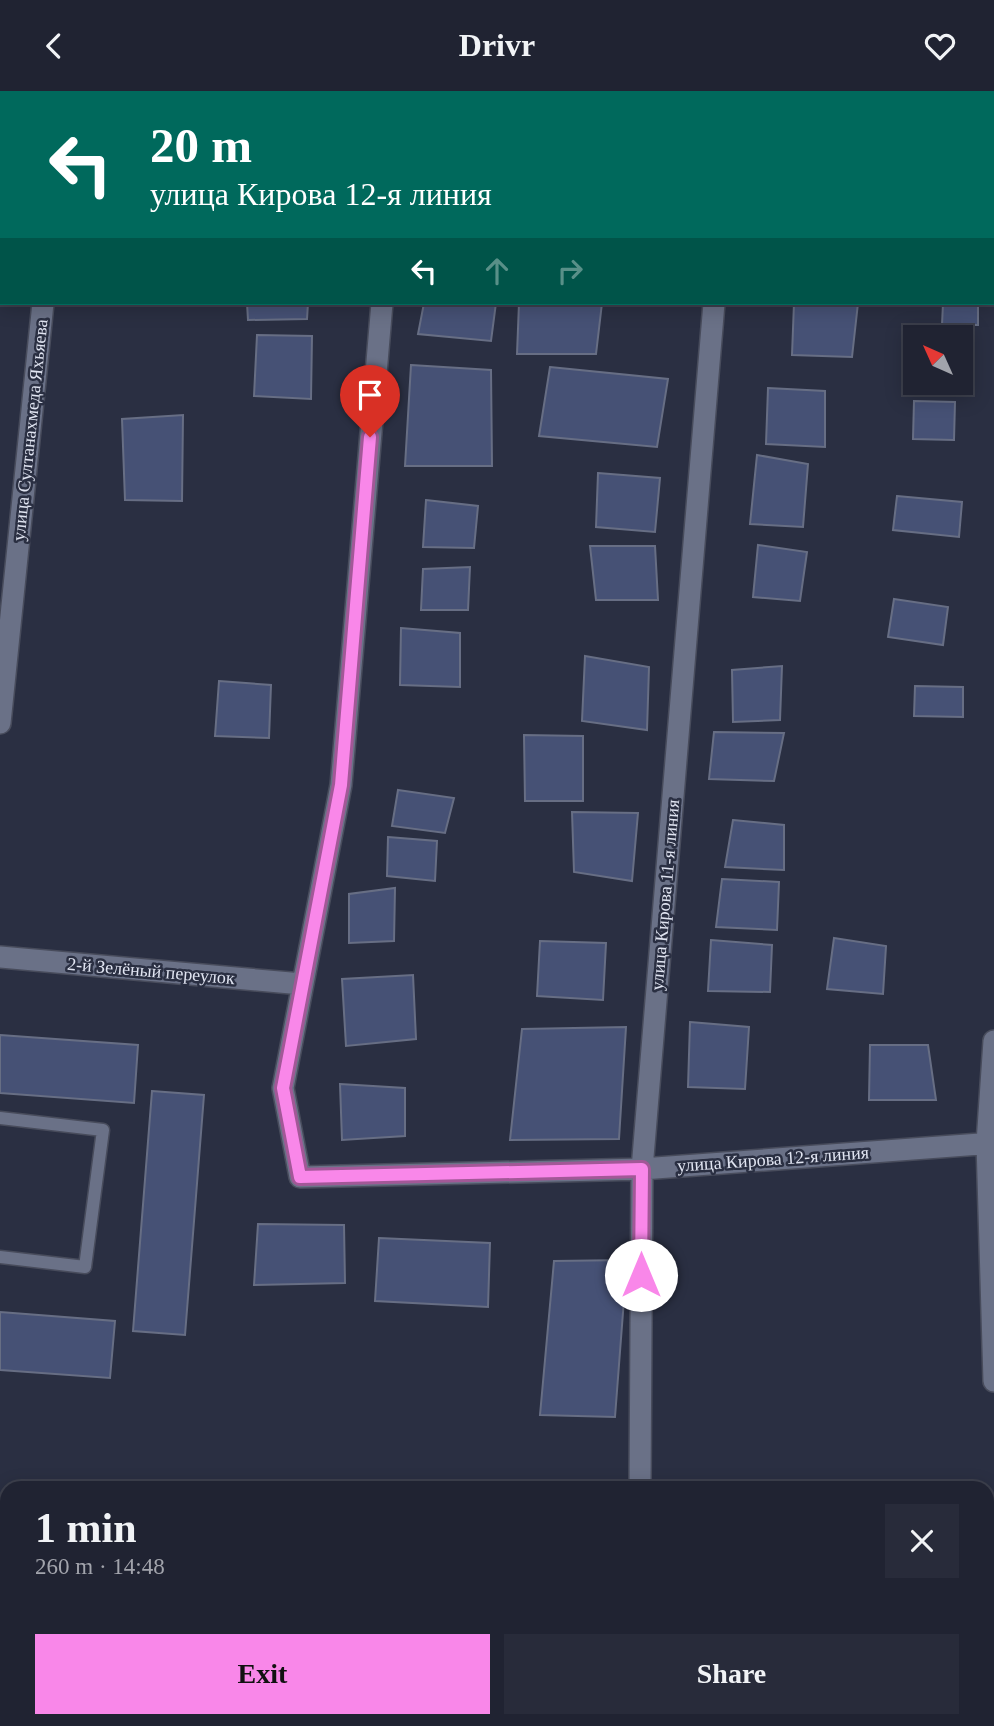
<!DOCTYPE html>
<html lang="en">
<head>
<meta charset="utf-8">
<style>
	body { margin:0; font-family:"Times New Roman",serif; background:#282b3a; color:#f1f3f6; height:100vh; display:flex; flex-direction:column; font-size:26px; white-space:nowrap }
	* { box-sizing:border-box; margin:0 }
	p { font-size:23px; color:#a2a4ac }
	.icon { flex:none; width:38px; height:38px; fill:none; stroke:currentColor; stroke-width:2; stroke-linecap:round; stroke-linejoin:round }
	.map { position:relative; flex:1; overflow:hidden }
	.panel { position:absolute; left:0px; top:1390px; width:994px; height:247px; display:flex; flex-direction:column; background:#202332; border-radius:21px 21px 0 0; box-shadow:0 4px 18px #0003,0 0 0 2px #3d404d }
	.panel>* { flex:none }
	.banner { position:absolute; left:0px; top:0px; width:994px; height:214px; box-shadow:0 4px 18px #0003,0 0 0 2px #3d404d; background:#00695c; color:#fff; overflow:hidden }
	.needle { width:46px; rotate:315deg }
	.controls { position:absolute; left:903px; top:234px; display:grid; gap:14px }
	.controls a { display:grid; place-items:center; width:70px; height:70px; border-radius:0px; background:#202332; box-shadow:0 4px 18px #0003,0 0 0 2px #3d404d; font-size:35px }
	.pin { position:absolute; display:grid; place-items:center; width:60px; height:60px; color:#fff; margin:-72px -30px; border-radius:50% 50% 50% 0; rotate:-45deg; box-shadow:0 0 7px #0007 }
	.pin .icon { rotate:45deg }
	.me { position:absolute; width:77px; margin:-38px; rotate:0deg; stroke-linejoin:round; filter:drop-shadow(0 0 5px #0008) }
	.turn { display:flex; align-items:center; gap:24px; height:147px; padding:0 35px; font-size:32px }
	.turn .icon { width:91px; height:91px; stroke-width:2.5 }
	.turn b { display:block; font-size:49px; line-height:60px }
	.lanes { display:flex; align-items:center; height:66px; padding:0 35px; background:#0003; justify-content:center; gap:35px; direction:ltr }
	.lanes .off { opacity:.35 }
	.round { display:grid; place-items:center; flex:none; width:74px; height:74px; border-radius:0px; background:#282b3a }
	.head { display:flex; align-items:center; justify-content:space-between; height:119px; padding:0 35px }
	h1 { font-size:42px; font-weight:700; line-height:52px }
	.primary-button { display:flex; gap:14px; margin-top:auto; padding:14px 35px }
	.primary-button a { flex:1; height:80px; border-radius:0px; background:#f987e9; color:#111; font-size:28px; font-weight:700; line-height:80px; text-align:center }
	.primary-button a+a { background:#282b3a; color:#f1f3f6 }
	header { display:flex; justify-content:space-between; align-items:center; height:91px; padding:0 35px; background:#202332; font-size:32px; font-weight:700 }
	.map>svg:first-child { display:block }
	.building { fill:#465175; stroke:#676e84; stroke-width:2 }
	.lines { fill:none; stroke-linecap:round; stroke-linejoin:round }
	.service-casing { stroke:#484c5c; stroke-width:15 }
	.minor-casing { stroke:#484c5c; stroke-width:24 }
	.service { stroke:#6a7187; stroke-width:12 }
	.minor { stroke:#6a7187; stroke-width:21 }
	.route-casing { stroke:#a25897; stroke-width:18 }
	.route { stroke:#f987e9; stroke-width:12 }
	.labels { text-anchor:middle; stroke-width:5; stroke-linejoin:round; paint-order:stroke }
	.street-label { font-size:18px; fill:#e0e4f1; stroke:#2a2f42 }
</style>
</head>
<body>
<header><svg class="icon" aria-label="back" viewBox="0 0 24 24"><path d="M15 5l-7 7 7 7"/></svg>Drivr<svg class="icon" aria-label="heart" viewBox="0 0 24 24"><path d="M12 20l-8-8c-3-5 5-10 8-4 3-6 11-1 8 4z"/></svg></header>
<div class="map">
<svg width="994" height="1635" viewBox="0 0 994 1635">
	<rect width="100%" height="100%" fill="#2a2f42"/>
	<path class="building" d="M 145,0 L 205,0 L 205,2 L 145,2 Z
		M 912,0 L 994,0 L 994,2 L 992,2 Z
		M 0,2 L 2,2 L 0,57 Z
		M 247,212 L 308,212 L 307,228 L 248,229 Z
		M 424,212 L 496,212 L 491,250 L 418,243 Z
		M 519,212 L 602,212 L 596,263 L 517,263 Z
		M 794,212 L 858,212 L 852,266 L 792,264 Z
		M 943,212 L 978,212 L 978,234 L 942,234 Z
		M 257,244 L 312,245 L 311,308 L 254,305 Z
		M 411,274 L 491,279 L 492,375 L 405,375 Z
		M 550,276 L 668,288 L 657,356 L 539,345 Z
		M 768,297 L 825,300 L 825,356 L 766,353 Z
		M 914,310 L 955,311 L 954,349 L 913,348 Z
		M 183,324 L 182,410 L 125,409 L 122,328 Z
		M 757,364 L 808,373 L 803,436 L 750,433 Z
		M 598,382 L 660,387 L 655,441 L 596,436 Z
		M 897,405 L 962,411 L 959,446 L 893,439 Z
		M 426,409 L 478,415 L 474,457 L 423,456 Z
		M 758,454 L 807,461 L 800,510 L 753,506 Z
		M 590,455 L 655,455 L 658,509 L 596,509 Z
		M 470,476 L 468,519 L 421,519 L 423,478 Z
		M 894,508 L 948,516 L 943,554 L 888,546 Z
		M 401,537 L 460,542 L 460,596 L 400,594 Z
		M 585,565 L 649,576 L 647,639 L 582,630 Z
		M 782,575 L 780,629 L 733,631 L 732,579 Z
		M 219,590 L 271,594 L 269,647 L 215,645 Z
		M 915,595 L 963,596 L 963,626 L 914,625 Z
		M 714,641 L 784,642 L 774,690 L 709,688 Z
		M 524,644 L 583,645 L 583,710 L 525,710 Z
		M 398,699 L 454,707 L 445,742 L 392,735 Z
		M 572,721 L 638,722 L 632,790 L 574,781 Z
		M 733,729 L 784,734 L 784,779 L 725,776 Z
		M 388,746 L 437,750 L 435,790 L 387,785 Z
		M 722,788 L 779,791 L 777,839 L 716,836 Z
		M 395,797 L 394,850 L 349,852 L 349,803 Z
		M 834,847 L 886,855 L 883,903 L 827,898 Z
		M 711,849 L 772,854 L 770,901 L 708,900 Z
		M 540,850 L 606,852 L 603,909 L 537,905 Z
		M 413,884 L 416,948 L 346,955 L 342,888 Z
		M 690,931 L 749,936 L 745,998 L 688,996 Z
		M 626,936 L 619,1048 L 510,1049 L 522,938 Z
		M 0,944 L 138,954 L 134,1012 L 0,1002 Z
		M 870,954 L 928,954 L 936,1009 L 869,1009 Z
		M 340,993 L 405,997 L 405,1045 L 342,1049 Z
		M 152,1000 L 204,1004 L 185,1244 L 133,1240 Z
		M 258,1133 L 344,1134 L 345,1192 L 254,1194 Z
		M 379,1147 L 490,1152 L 488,1216 L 375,1210 Z
		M 627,1169 L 615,1326 L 540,1324 L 554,1170 Z
		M 0,1221 L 115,1230 L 110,1287 L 0,1279 Z
		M 0,1467 L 7,1467 L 7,1629 L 29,1629 L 29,1635 L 0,1635 Z
		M 537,1629 L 595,1629 L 595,1632 Z"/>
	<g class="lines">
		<defs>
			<path id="service" d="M 0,1027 L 103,1039 L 85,1176 L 0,1166"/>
			<path id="minor" d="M 65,2 L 65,0
				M 400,2 L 400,0
				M 731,2 L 731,0
				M 382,212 L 341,694 L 283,997 L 300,1086 L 642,1078 L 994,1052
				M 0,632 L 43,212
				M 0,866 L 302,893
				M 994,950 L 987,1052 L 994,1290
				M 640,1396 L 642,1078 L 714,212
				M 987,1585 L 994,1471
				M 672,1629 L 675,1635
				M 984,1635 L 984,1629"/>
		</defs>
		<use href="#service" class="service-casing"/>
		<use href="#minor" class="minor-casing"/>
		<use href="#service" class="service"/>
		<use href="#minor" class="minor"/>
	</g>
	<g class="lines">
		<defs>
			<path id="route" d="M 370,346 L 341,694 L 283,997 L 300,1086 L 642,1078 L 641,1184"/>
		</defs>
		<use href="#route" class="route-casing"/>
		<use href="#route" class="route"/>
	</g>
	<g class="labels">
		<g class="street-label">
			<text transform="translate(30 339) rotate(-84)" y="6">улица Султанахмеда Яхьяева</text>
			<text transform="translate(665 804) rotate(-85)" y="6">улица Кирова 11-я линия</text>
			<text transform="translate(151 880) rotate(5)" y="6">2-й Зелёный переулок</text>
			<text transform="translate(773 1068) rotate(-4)" y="6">улица Кирова 12-я линия</text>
		</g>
	</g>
</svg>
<div class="controls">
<a><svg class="needle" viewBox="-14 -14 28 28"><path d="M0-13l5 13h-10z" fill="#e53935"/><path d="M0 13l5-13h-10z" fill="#a2a4ac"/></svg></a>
</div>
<div class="pin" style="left:370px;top:346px;background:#d93025"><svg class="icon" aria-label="arrive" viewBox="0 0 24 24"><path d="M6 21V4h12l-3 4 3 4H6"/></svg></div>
<svg class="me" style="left:641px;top:1184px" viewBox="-20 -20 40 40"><circle r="19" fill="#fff"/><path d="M0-13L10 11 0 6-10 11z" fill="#f987e9"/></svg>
<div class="banner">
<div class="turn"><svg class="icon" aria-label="left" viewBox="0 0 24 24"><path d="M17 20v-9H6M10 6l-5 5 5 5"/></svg><div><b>20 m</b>улица Кирова 12-я линия</div></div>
<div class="lanes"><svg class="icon" aria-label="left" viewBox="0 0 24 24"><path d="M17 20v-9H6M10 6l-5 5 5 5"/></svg><svg class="icon off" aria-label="ahead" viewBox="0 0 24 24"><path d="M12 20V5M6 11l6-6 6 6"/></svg><svg class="icon off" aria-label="right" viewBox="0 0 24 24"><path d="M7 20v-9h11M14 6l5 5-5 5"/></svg></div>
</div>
<section class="panel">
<div class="head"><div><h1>1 min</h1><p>260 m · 14:48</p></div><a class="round"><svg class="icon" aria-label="close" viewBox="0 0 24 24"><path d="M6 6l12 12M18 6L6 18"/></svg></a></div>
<div class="primary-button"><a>Exit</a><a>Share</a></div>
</section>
</div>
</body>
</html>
